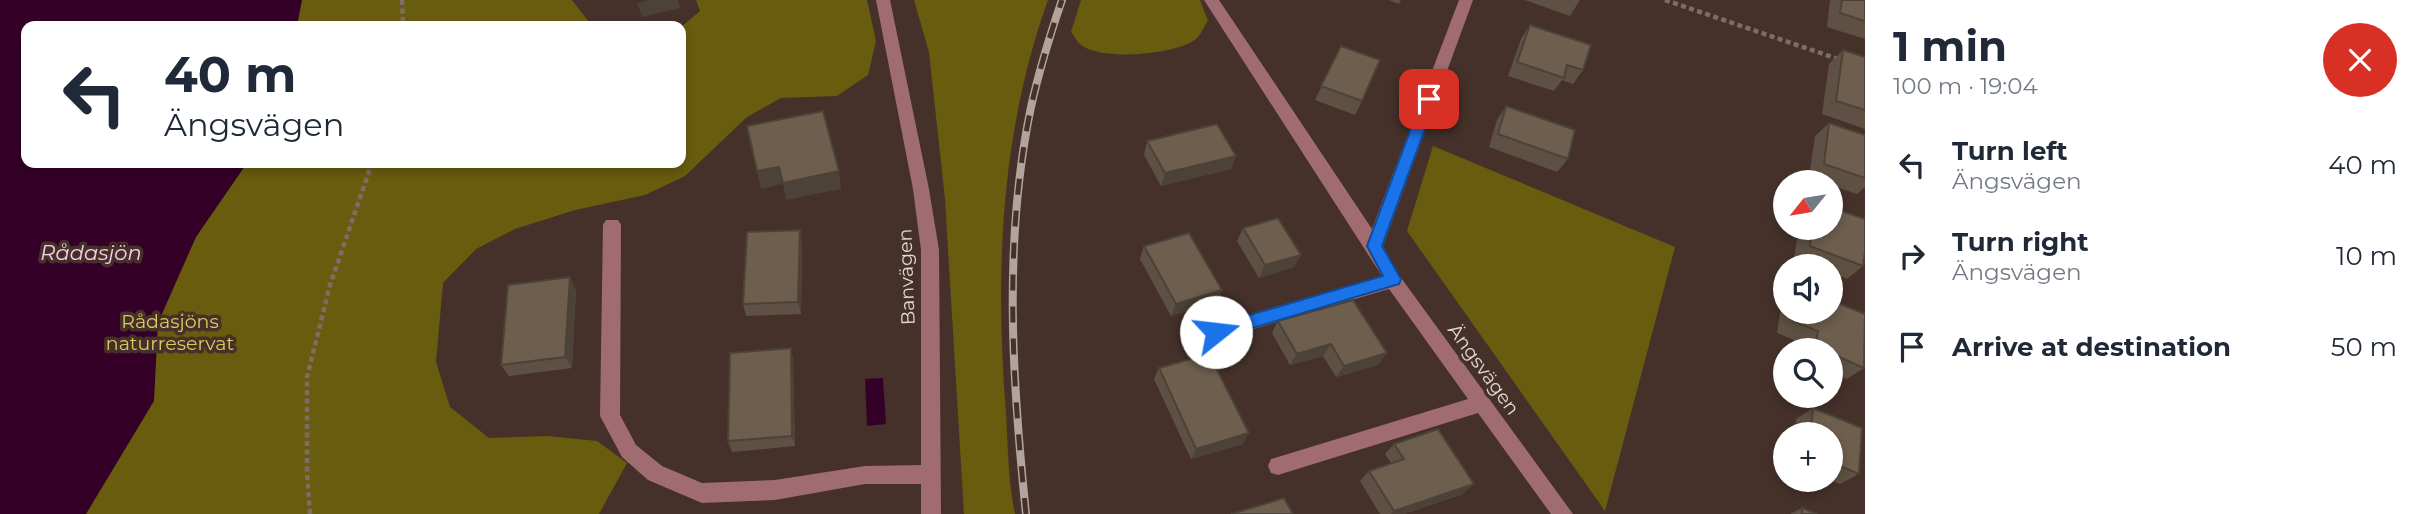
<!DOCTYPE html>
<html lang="en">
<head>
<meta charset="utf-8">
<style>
	body { margin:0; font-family:Montserrat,sans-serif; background:#f6f6f7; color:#1f2937; height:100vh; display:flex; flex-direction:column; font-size:26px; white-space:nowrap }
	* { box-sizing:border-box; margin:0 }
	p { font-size:23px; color:#747a83 }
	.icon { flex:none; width:38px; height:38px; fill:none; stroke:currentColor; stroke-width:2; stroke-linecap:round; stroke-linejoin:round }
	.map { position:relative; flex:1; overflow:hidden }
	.sheet { display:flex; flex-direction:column; background:#fff; width:560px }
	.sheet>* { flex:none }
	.top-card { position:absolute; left:21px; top:21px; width:665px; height:147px; border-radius:14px; box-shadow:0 4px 10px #0003; background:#fff; color:#1f2937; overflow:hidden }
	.needle { width:46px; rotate:240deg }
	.controls { position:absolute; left:1773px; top:170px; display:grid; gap:14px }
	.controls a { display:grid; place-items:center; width:70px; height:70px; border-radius:50%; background:#fff; box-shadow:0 4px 10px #0003; font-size:35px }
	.pin { position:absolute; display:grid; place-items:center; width:60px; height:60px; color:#fff; margin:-30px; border-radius:14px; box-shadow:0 4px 10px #0006 }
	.me { position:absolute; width:77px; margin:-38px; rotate:74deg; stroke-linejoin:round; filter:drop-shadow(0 0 5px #0008) }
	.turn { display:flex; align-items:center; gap:24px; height:147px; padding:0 28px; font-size:32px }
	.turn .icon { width:91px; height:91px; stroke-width:2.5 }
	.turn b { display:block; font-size:49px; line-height:60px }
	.round { display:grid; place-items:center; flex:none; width:74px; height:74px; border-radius:37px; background:#f6f6f7 }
	.overview { display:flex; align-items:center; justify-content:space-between; height:119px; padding:0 28px }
	h1 { font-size:42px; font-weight:700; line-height:52px }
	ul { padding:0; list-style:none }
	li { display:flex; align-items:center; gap:21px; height:91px; padding:0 28px }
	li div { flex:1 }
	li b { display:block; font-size:26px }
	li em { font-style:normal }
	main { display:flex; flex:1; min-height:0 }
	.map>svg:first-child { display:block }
	.green { fill:#695c0f }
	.water { fill:#340027 }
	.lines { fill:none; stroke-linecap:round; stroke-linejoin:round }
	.path { stroke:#7e6d66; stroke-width:4.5; stroke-dasharray:5 3.5; stroke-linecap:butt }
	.minor { fill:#a16b72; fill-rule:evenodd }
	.rail-casing { stroke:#b2a39d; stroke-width:8 }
	.rail { stroke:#45312a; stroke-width:5; stroke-dasharray:16; stroke-linecap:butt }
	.wall { fill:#5e5143 }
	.shaded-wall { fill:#4c4237 }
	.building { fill:#6d5e4e; stroke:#4c4237; stroke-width:2 }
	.route { fill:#1a73e8; stroke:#114b97; stroke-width:2 }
	.labels { text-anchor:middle; stroke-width:7; stroke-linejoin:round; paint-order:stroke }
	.street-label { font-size:19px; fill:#e3d6d1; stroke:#45312a }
	.park-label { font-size:19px; fill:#dbc860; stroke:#45312a }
	.water-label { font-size:21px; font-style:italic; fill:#f5d0e6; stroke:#45312a }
</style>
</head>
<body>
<main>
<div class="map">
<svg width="1865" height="514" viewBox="0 0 1865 514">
	<rect width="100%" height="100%" fill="#45312a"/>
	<path class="green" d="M 0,0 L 572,0 L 592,26 L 26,26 L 26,163 L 681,163 L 681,27 L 700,11 L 696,0 L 867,0 L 876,41 L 868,75 L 837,96 L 781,98 L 747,117 L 685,176 L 645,195 L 575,210 L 515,229 L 476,249 L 443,283 L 436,362 L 450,407 L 489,438 L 547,436 L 597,441 L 627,463 L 599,514 L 0,514 Z
		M 914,0 L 1048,0 C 1000,134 995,273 1006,414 C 1008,447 1008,481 1015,514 L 964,514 L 945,199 L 929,52 Z
		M 1081,0 L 1200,0 L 1208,21 C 1204,26 1201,35 1196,39 C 1176,55 1101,61 1081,45 C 1077,42 1074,36 1071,32 Z
		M 1433,146 L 1675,247 L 1605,511 L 1407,231 Z"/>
	<path class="water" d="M 0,0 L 302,0 L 297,26 L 26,26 L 26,163 L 247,163 L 196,237 L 158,323 L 154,401 L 86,514 L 0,514 Z
		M 883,378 L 886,424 L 867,426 L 865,379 Z"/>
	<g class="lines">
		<path class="path" d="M 402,0 L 403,26
			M 1665,0 L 1841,60
			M 310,514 L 307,474 L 307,377 L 330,285 L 372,163"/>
		<path class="minor" d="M 876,0 L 890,0 L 929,189 L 939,250 L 941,514 L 921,514 L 921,484 L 865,484 L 775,500 L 702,503 L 648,480 L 622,457 L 600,416 L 603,225 L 606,220 L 618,220 L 621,225 L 620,415 L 636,445 L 662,466 L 702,483 L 775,480 L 865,466 L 921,465 L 921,250 L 913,189 Z
			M 1204,0 L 1219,0 L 1372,229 L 1459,0 L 1473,0 L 1383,246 L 1399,275 L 1573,514 L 1551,514 L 1478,413 L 1278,475 L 1271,473 L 1268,466 L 1271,459 L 1278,457 L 1468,399 L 1389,289 L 1216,340 L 1210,338 L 1207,332 L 1210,326 L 1216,324 L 1382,276 Z"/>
		<defs>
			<path id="rail" d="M 1026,514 C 1012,379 1003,241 1031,107 C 1039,71 1050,35 1062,0"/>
		</defs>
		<use href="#rail" class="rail-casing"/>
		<use href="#rail" class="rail"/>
	</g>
	<path class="wall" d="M 1389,0 L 1401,0 L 1399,4 Z
		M 1525,0 L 1580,0 L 1570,16 Z
		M 1830,0 L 1865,0 L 1865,39 L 1827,27 Z
		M 1530,25 L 1583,70 L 1573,84 L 1562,80 L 1554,91 L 1508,76 L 1521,39 Z
		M 1341,46 L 1362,101 L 1355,115 L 1315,100 Z
		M 1843,50 L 1865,57 L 1865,129 L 1822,114 L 1829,64 Z
		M 1506,106 L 1568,159 L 1557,172 L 1489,147 L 1497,120 Z
		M 1829,123 L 1865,135 L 1865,187 L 1857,194 L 1830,185 L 1830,182 L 1823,182 L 1809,177 L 1815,136 Z
		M 1147,141 L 1236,156 L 1231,169 L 1161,186 L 1144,155 Z
		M 1243,228 L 1301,255 L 1294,267 L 1259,278 L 1237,241 Z
		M 1799,228 L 1830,228 L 1863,266 L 1847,279 L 1830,272 L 1830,266 L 1814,266 L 1794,258 Z
		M 800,230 L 802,243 L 801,314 L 746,316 L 743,304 Z
		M 1144,246 L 1222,290 L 1217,302 L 1171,316 L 1140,259 Z
		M 576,290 L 572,368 L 509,376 L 501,365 Z
		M 1785,297 L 1785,312 L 1830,312 L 1864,368 L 1847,379 L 1830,372 L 1830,350 L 1800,350 L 1801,343 L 1777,333 L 1782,299 Z
		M 1278,321 L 1387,353 L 1378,365 L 1336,377 L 1323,356 L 1290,365 L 1272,333 Z
		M 791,348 L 793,360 L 795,446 L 732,452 L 728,441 Z
		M 1159,368 L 1243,444 L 1191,459 L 1154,379 Z
		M 1813,408 L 1859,474 L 1840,484 L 1830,480 L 1830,434 L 1795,434 L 1796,419 Z
		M 1394,444 L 1463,494 L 1404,514 L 1380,514 L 1360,481 L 1369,471 L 1391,463 L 1385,454 Z
		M 1802,508 L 1817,514 L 1790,514 Z"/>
	<path class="shaded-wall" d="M 649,0 L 678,0 L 680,8 L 642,17 L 637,3 Z
		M 1236,156 L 1231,169 L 1161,186 L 1165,173 Z
		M 779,167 L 782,184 L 761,189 L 757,171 Z
		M 839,171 L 841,189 L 786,200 L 783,183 Z
		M 800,230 L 802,243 L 801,314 L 798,302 Z
		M 1301,255 L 1294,267 L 1259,278 L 1265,265 Z
		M 570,277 L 576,290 L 572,368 L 565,357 Z
		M 1222,290 L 1217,302 L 1171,316 L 1176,304 Z
		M 1331,344 L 1323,356 L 1290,365 L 1297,354 Z
		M 791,348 L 793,360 L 795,446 L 792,436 Z
		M 1387,353 L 1378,365 L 1336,377 L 1344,366 Z
		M 1249,433 L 1243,444 L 1191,459 L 1196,449 Z
		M 1474,484 L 1463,494 L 1404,514 L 1391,514 L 1394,511 Z"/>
	<path class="building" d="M 1842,0 L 1865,0 L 1865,21 L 1840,13 Z
		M 1530,25 L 1591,45 L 1583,70 L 1567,65 L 1564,78 L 1517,62 Z
		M 1341,46 L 1380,60 L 1362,101 L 1321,86 Z
		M 1843,50 L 1865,57 L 1865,110 L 1836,101 Z
		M 1506,106 L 1575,130 L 1568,159 L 1498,134 Z
		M 823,111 L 839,171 L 783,183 L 779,167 L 757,171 L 747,126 Z
		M 1829,123 L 1865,135 L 1865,178 L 1824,164 Z
		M 1217,124 L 1236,156 L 1165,173 L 1147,141 Z
		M 1830,207 L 1865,219 L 1865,252 L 1863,266 L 1810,246 L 1812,228 L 1830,228 Z
		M 1278,218 L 1301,255 L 1265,265 L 1243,228 Z
		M 800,230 L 798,302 L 743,304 L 747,232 Z
		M 1189,233 L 1222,290 L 1176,304 L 1144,246 Z
		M 570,277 L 565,357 L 501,365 L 508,285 Z
		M 1353,300 L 1387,353 L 1344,366 L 1331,344 L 1297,354 L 1278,321 Z
		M 1830,300 L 1865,314 L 1864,368 L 1830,353 L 1830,350 L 1822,350 L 1815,347 L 1818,331 L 1793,321 L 1794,312 L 1830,312 Z
		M 791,348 L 792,436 L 728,441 L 730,353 Z
		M 1209,354 L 1249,433 L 1196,449 L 1159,368 Z
		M 1813,408 L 1862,428 L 1859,474 L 1830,462 L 1830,434 L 1811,434 Z
		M 1438,429 L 1474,484 L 1394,511 L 1369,471 L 1404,459 L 1394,444 Z
		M 1284,498 L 1293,514 L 1231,514 Z
		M 1802,508 L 1817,514 L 1802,514 Z"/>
	<path class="route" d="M 1429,93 L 1436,99 L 1382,246 L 1401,279 L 1399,284 L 1216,339 L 1211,337 L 1208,332 L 1211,327 L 1216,325 L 1383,276 L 1367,246 L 1422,99 Z"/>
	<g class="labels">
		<g class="street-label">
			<text transform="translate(906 277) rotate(-92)" y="7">Banvägen</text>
			<text transform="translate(1484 369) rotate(54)" y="7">Ängsvägen</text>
		</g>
		<g class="park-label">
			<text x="170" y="328">Rådasjöns<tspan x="170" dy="22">naturreservat</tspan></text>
		</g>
		<g class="water-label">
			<text x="91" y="260">Rådasjön</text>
		</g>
	</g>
</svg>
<div class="controls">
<a><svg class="needle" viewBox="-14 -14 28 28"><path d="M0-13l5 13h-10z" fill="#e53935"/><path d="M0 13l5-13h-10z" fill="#747a83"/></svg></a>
<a><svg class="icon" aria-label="sound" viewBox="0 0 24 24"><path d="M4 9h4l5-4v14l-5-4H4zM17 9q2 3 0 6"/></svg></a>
<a><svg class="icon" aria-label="search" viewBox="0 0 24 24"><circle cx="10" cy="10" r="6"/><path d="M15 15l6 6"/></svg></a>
<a>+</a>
</div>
<div class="pin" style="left:1429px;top:99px;background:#d93025"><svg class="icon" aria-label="arrive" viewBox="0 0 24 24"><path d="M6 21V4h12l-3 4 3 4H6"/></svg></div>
<svg class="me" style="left:1216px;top:332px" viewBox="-20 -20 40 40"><circle r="19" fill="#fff"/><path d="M0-13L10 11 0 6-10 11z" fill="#1a73e8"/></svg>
<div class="top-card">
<div class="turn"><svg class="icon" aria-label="left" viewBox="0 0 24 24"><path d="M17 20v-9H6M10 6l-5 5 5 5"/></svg><div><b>40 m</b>Ängsvägen</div></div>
</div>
</div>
<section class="sheet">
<div class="overview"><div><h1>1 min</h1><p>100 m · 19:04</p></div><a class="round" style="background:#d93025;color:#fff"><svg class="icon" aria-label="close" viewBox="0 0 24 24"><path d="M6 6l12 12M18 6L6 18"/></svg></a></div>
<ul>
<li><svg class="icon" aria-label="left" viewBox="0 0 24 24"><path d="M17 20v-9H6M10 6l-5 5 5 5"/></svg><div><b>Turn left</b><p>Ängsvägen</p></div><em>40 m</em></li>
<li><svg class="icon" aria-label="right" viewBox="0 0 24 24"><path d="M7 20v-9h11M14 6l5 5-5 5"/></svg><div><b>Turn right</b><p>Ängsvägen</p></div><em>10 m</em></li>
<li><svg class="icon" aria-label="arrive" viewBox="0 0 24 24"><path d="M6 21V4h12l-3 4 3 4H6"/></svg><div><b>Arrive at destination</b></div><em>50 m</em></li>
</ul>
</section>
</main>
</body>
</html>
